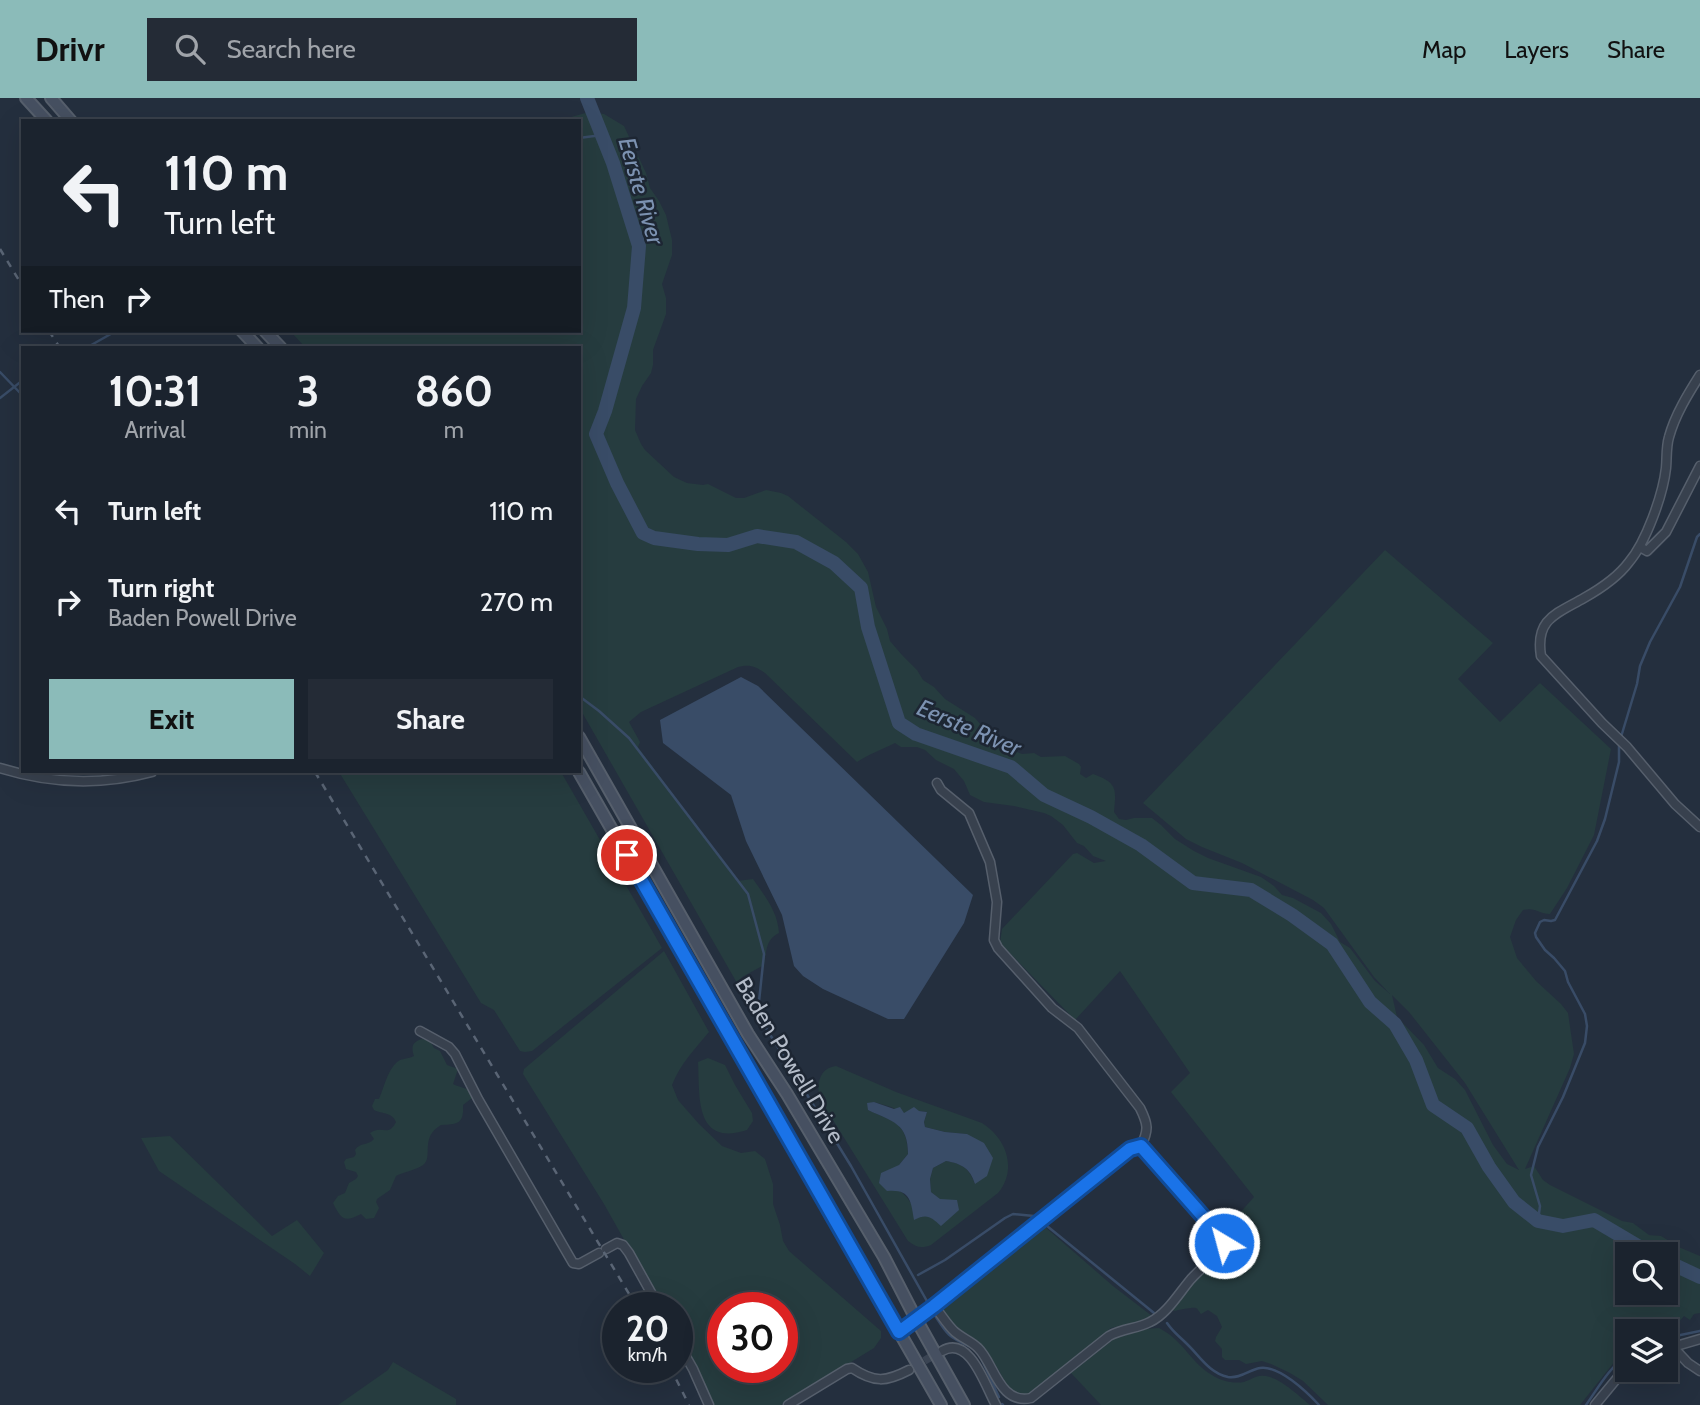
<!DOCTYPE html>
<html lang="en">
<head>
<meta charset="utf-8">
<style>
	body { margin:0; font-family:Cabin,sans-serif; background:#242b36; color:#f1f3f6; height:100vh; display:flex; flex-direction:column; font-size:26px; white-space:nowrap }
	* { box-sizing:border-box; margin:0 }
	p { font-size:23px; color:#a0a4aa }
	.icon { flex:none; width:38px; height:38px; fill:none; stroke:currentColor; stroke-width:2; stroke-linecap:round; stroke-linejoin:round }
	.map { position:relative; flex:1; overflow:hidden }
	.panel { position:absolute; left:21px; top:248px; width:560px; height:427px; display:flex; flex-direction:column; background:#1b232e; border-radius:0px; box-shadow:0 7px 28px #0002,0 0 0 2px #39404a }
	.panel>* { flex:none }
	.hud { position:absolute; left:21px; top:21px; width:560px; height:214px; border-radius:0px; box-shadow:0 7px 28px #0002,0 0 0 2px #39404a; background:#1b232e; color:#f1f3f6; overflow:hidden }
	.tools { position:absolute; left:1615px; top:1144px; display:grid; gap:14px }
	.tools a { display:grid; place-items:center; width:63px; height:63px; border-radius:0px; background:#1b232e; box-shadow:0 7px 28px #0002,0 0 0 2px #39404a; font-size:35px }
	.speed { position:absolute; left:602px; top:1194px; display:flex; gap:14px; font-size:35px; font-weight:700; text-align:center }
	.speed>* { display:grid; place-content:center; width:91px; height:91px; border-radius:50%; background:#1b232e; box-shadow:0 7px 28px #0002,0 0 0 2px #39404a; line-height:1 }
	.speed small { font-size:18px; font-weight:400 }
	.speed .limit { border:10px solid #d22; background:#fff; color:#111 }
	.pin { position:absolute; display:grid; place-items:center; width:60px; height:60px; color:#fff; margin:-30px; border:4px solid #fff; border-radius:50%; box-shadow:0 2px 7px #0007 }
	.me { position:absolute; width:77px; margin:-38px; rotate:323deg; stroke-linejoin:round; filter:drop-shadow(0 0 5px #0008) }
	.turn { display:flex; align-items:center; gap:24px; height:147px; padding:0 28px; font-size:32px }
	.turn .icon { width:91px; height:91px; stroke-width:2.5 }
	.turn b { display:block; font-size:49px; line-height:60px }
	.then { display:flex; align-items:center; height:66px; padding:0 28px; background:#0003; gap:14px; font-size:26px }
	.eta { display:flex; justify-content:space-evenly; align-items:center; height:119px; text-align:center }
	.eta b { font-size:42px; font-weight:700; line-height:49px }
	.cta { display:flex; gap:14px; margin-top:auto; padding:14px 28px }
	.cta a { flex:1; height:80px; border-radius:0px; background:#8bbbb9; color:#111; font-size:28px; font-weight:700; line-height:80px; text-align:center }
	.cta a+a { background:#242b36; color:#f1f3f6 }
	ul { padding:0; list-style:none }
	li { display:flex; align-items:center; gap:21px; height:91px; padding:0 28px }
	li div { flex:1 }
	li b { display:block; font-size:26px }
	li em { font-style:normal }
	header { display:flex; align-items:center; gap:42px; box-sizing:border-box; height:98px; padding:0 35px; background:#8bbbb9; color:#111 }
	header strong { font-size:33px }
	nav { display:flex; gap:38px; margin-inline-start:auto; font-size:24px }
	.search { width:490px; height:63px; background:#242b36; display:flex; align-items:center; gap:18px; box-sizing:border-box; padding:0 24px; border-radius:0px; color:#a0a4aa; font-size:26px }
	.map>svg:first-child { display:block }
	.green { fill:#263c3f; fill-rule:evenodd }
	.water { fill:#394c67 }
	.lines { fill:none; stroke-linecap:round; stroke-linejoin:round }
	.stream { stroke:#394c67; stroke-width:2.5 }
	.river { stroke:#394c67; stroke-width:14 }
	.minor-tunnel { stroke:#3a4453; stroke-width:8; stroke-dasharray:8 4; stroke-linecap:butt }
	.minor-casing { stroke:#565f6c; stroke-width:11 }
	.secondary-casing { stroke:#565f6c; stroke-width:14 }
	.minor { stroke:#38414e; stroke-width:8 }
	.secondary { stroke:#465061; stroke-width:10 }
	.rail { stroke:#5a6575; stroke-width:2.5; stroke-dasharray:7 7; stroke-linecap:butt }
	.route-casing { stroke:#114b97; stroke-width:18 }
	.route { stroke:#1a73e8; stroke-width:12 }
	.labels { text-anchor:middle; stroke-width:5; stroke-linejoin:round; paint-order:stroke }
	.street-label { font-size:23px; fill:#b4bcc9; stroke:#1d2633 }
	.water-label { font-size:24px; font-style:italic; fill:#7c92b1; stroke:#1d2633 }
</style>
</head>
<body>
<header>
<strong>Drivr</strong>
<div class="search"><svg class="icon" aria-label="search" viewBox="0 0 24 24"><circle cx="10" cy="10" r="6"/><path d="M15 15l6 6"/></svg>Search here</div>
<nav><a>Map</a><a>Layers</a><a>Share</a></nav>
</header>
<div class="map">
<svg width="1700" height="1307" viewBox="0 0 1700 1307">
	<rect width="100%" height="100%" fill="#242f3e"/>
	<path class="green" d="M 589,14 L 604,16 L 624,28 L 646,75 L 650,90 L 659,103 L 666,117 L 672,142 L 672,157 L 662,186 L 666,200 L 666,216 L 653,252 L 653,267 L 651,275 L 642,288 L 636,301 L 635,332 L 641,346 L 645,352 L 674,379 L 687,385 L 703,387 L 708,386 L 736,400 L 744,400 L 766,392 L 781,395 L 788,398 L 846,444 L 858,456 L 868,474 L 876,509 L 887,531 L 890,543 L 902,557 L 917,572 L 923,582 L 934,589 L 945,601 L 975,620 L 987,634 L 1017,654 L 1022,656 L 1034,655 L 1041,659 L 1065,658 L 1079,666 L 1081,669 L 1080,676 L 1086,680 L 1093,676 C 1118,685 1116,691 1114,714 L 1119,721 L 1126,722 L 1134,720 L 1152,720 L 1161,727 L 1175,741 L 1194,753 L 1208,760 L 1261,779 L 1274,788 L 1282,797 L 1293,800 L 1321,815 L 1331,826 L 1340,844 L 1350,850 L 1375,883 L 1390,896 L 1374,879 L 1324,810 L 1313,802 L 1242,765 L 1202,749 L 1186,741 L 1143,705 L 1385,452 L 1493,545 L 1458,581 L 1500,624 L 1540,585 L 1611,651 L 1594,737 L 1567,790 L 1550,816 C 1539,816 1536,809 1523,812 L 1516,822 L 1510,839 L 1517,860 L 1536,883 L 1561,906 L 1568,915 L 1574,956 L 1570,970 L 1525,1071 L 1534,1068 L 1543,1082 L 1550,1087 L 1622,1123 L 1633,1125 L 1649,1137 L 1661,1138 L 1681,1150 L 1700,1158 L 1700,1215 L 1694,1216 L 1690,1222 L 1684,1218 L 1677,1226 L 1673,1226 L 1665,1234 L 1628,1234 L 1627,1248 L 1580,1307 L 1328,1307 L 1303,1283 L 1290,1275 L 1271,1266 L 1262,1263 L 1246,1266 L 1239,1262 L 1225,1262 L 1222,1259 L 1222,1251 L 1215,1243 L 1216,1239 L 1222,1229 L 1217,1218 L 1208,1212 L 1201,1216 C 1199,1214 1198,1211 1196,1210 C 1192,1209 1179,1212 1175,1213 L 1172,1212 C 1185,1194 1211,1155 1232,1149 L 1222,1135 L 1254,1099 L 1171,994 L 1190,975 L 1120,873 L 1075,922 L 1000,845 L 1002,831 L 1073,756 L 1077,755 L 1094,765 L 1106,763 L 1093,758 L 1084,748 L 1077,745 L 1063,727 L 1051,718 L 1044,715 L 1014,708 L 984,704 L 970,697 L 964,683 L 954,671 L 936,662 L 925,652 L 917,649 L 901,649 L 895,645 C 881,652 869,656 857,664 L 765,575 C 755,568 750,566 738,569 L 641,614 L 629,624 L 640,644 L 638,649 L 737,783 L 753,781 C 764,797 778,814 779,835 C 765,842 767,853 764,867 L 742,879 L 737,885 L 579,609 L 579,250 L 306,250 L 290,233 L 579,233 L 579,23 L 557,23 ZM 1392,897 L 1409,914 L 1465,985 L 1519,1072 L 1507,1066 L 1493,1047 L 1465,992 L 1455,981 L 1438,970 L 1424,947 L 1397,919 ZM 1628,1157 L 1666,1157 L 1666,1195 L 1628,1195 Z
		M 339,674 L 561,674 L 662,850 L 532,953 L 525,954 L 520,953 L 494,912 L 481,905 Z
		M 664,853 L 709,934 C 695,951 680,966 672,987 L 678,1002 L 699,1026 L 722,1048 L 741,1055 L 755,1053 L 765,1061 L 773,1086 L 773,1106 L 780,1127 L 783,1143 L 789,1153 L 881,1233 L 881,1240 L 874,1250 L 781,1307 L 712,1307 L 695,1269 L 677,1237 L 677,1209 L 662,1209 L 604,1106 L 523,976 L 524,971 ZM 723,1209 L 782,1209 L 782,1269 L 723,1269 Z
		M 422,941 L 430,943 L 434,950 L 440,953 L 447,967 L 458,971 L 453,986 C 461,991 471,988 472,1000 L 463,1007 C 464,1026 458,1026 441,1027 C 419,1040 434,1059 423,1067 C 416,1072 404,1074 396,1078 L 390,1092 L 377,1101 L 376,1104 L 379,1110 L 374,1120 L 366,1121 L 361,1116 C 344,1125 341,1121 333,1105 L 338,1098 L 345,1095 L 349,1085 L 356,1081 L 358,1078 L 356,1074 L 346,1071 L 344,1064 L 346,1061 L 354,1059 L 356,1056 L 355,1052 C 360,1044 368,1048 374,1041 L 370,1035 C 382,1026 388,1040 396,1024 C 392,1014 382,1016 374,1012 L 372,1008 L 375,1001 L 379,1001 C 384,990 387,973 397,964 C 402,960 408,961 414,958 C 411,949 412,944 422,941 Z
		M 708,960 L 725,967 L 735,987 L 752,1015 L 753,1023 L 747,1032 C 694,1049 700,998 698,964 Z
		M 836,968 L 896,994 L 982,1025 C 1006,1040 1018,1071 998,1095 L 931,1147 C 921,1151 916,1149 908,1143 L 820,1001 C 816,987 819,970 836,968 ZM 874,1004 L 891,1009 L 904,1015 L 919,1013 L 927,1014 L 924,1024 L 925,1029 L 945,1034 L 967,1036 L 975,1086 C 969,1070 963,1066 946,1063 L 933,1070 L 930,1081 L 931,1094 L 940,1102 L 932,1119 C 912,1116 913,1101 898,1092 L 899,1067 L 908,1056 C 907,1024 894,1024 868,1012 Z
		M 170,1038 L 272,1138 L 297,1122 L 324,1155 L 310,1178 L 295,1166 L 159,1073 L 141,1040 Z
		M 1045,1129 L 1113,1188 L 1152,1218 L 1147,1221 L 1139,1224 L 1111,1230 L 1026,1299 L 1012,1296 C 1004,1282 993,1260 983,1249 C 970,1234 949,1230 943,1210 Z
		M 1159,1230 C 1183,1242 1192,1266 1212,1277 C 1221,1283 1233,1286 1244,1284 C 1251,1282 1256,1277 1264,1278 C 1278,1278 1299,1298 1310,1307 L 1101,1307 L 1071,1275 L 1114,1241 L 1146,1231 Z
		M 393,1264 L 456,1301 L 456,1307 L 338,1307 L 388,1272 Z"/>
	<path class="water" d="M 741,579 L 758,588 L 973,797 L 964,825 L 904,921 L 888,921 L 823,891 L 803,878 L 794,868 L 782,817 L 746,743 L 731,697 L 663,645 L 660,622 Z
		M 874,1004 L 894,1011 L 900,1009 L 904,1015 L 914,1009 L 919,1013 L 927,1014 L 924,1024 L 925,1029 L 945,1034 L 967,1036 L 984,1045 L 993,1060 L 987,1078 L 975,1086 C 970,1070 962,1066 946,1063 L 933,1070 L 930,1081 L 931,1094 L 940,1101 L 957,1102 L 959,1112 L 941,1128 C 931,1119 927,1115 914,1122 C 911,1102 910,1091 887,1093 L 879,1085 L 881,1075 L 899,1067 L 908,1056 C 908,1025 893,1024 868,1012 L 867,1005 Z"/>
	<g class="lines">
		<path class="stream" d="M 579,40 L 602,37
			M 86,250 L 116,233
			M 0,274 L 23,298
			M 0,300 L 23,282
			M 579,598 L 599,613 L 629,640 L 748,796 L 764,856 L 758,913 L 761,922 L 851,1068 L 928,1205
			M 1621,639 L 1637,586 L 1640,568 L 1650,544 L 1680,489 L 1697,439 L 1700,436
			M 1538,1123 L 1540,1108 L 1531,1077 L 1538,1049 L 1563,999 L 1585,945 L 1587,928 L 1585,916 L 1568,884 L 1565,873 L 1554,860 L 1545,852 L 1536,839 L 1535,835 L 1540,824 L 1544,822 L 1551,823 L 1555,822 L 1597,743 L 1605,721 L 1619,664 L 1619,647
			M 1047,1128 L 1154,1215
			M 918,1177 L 945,1162 L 1005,1120 L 1013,1116 L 1034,1118
			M 934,1216 C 947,1236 947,1238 969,1248
			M 1167,1225 C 1173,1234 1178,1237 1186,1245 C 1199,1257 1209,1275 1228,1279 C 1240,1281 1249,1272 1260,1270 C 1279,1267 1307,1294 1319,1307
			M 1666,1240 L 1700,1233
			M 981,1260 L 999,1299
			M 1002,1306 L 1003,1307
			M 1586,1307 C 1598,1290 1610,1268 1628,1257"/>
		<path class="river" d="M 587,0 L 613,65 L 639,148 L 634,210 L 605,313 L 596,336 L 617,385 L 643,435 L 654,440 L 698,446 L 728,447 L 757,438 L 796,444 L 834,465 L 861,490 L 868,529 L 899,625 L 916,636 L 1011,669 L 1044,697 L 1091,719 L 1141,747 L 1193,785 L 1251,792 L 1292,817 L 1332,846 L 1370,904 L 1395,926 L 1416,962 L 1433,1007 L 1467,1030 L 1489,1069 L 1514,1104 L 1538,1123 L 1563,1128 L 1594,1122 L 1653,1157
			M 1666,1163 L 1700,1179"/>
		<path class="minor-tunnel" d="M 914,1269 L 939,1254"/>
		<defs>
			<path id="minor" d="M 1700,277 C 1688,296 1675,317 1669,339 C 1666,349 1667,360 1666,370 C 1663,397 1646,444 1629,464 C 1618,479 1600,491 1584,500 C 1556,516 1535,521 1541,558 L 1602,625 L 1627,649 L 1675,706 L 1700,729
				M 1640,449 L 1647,453 L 1666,434 L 1700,368
				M 0,670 C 51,686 100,688 152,674
				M 420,933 L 449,949 L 455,956 L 478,1001 L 573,1165 L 579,1166 L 599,1155
				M 606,1151 L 617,1145 L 623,1147 L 629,1155 L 659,1209
				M 934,1208 C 941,1216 947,1227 955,1234 C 962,1240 971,1243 978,1250 C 994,1265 999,1307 1031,1300 L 1109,1238 C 1124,1230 1137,1231 1150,1224 C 1167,1216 1179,1195 1191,1181 C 1202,1169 1216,1159 1224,1145 L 1223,1141 L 1141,1048
				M 899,1234 L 934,1208 L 1130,1051 L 1141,1048 C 1149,1032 1148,1026 1140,1010 L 1078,930 L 1052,910 L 998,850 L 994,842 L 997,804 L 990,764 L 969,715 L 941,692 L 937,685
				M 677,1243 L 693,1271 L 709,1307
				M 1673,1249 L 1688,1265 L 1700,1273
				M 1666,1251 L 1700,1241
				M 942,1253 C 970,1236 986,1290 996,1307
				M 788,1307 L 847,1271 L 852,1270 C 874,1285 886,1284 909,1272
				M 1595,1307 L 1628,1267"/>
			<path id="secondary" d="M 26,0 L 47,23
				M 51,0 L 71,23
				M 242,233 L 258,250
				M 265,233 L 281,250
				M 579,639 L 748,936 L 787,996 L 884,1159 L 916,1221 L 964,1307
				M 579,674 L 941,1307"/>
		</defs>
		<use href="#minor" class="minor-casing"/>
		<use href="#secondary" class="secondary-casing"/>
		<use href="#minor" class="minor"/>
		<use href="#secondary" class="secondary"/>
		<path class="rail" d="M 0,151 L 23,189
			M 49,233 L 60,250
			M 315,674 L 637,1209
			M 670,1269 L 689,1307"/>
	</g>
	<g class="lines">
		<defs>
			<path id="route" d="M 627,757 L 899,1234 L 934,1208 L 1130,1051 L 1141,1048 L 1223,1141 L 1224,1145"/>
		</defs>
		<use href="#route" class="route-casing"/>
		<use href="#route" class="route"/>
	</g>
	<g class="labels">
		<g class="street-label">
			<text transform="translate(790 962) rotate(59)" y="8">Baden Powell Drive</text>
		</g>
		<g class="water-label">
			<text transform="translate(641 93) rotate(74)" y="8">Eerste River</text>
			<text transform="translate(969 630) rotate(23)" y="8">Eerste River</text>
		</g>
	</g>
</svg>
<div class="tools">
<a><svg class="icon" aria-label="search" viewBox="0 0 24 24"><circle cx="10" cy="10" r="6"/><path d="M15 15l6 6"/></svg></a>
<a><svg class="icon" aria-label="layers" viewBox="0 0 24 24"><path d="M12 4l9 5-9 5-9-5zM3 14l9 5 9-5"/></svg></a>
</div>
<div class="speed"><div>20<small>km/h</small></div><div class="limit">30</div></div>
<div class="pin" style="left:627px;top:757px;background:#d93025"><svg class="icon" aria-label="arrive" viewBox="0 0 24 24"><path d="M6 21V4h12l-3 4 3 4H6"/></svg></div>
<svg class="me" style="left:1224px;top:1145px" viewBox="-20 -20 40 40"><circle r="17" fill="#1a73e8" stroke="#fff" stroke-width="3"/><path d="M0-11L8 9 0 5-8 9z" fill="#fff"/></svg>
<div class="hud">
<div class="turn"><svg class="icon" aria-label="left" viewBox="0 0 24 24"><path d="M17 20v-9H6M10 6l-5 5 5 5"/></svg><div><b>110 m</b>Turn left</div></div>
<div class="then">Then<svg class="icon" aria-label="right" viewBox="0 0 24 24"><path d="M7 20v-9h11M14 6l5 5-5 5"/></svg></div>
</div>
<section class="panel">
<div class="eta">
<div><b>10:31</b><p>Arrival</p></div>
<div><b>3</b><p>min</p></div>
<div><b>860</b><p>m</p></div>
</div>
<ul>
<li><svg class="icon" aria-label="left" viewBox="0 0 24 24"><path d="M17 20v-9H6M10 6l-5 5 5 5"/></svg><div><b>Turn left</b></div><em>110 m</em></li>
<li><svg class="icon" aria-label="right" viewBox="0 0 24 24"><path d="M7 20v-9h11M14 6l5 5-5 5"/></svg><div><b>Turn right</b><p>Baden Powell Drive</p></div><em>270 m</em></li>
</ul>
<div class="cta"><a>Exit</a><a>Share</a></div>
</section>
</div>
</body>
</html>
